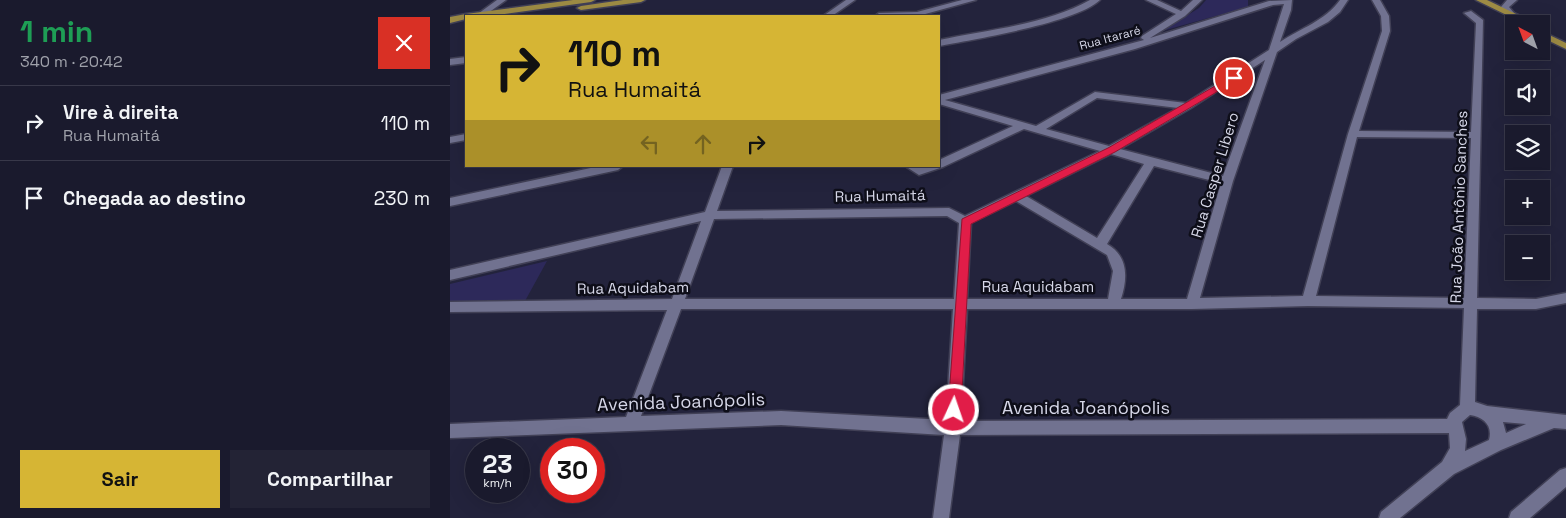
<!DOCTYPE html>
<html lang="pt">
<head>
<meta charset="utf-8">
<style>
	body { margin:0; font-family:"Space Grotesk",sans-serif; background:#232335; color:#f1f3f6; height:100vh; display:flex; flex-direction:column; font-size:19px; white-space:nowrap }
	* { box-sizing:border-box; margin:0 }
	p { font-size:16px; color:#9fa1aa }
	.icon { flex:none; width:28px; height:28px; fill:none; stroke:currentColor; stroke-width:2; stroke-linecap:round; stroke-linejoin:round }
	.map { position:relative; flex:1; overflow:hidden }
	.sheet { display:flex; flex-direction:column; background:#1a1a2d; width:450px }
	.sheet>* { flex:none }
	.banner { position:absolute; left:15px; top:15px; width:475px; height:152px; border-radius:0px; box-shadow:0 5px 20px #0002,0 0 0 1px #383849; background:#d6b534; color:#111; overflow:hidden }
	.needle { width:32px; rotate:319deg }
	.tools { position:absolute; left:1055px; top:15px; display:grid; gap:10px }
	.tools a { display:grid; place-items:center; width:45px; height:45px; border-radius:0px; background:#1a1a2d; box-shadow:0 5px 20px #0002,0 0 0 1px #383849; font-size:25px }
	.speed { position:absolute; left:15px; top:438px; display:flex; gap:10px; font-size:25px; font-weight:700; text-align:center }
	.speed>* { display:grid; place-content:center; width:65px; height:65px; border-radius:50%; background:#1a1a2d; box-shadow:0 5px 20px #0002,0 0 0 1px #383849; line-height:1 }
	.speed small { font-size:12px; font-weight:400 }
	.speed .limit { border:8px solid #d22; background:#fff; color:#111 }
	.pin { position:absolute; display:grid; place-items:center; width:42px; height:42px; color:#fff; margin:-21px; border:2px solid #fff; border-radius:50%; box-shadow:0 1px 5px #0007 }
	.me { position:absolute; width:55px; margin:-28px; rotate:3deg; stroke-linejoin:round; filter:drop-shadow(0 0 4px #0008) }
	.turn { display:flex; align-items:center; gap:18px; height:105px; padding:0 20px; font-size:22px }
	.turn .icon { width:65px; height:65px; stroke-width:2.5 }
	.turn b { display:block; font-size:35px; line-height:42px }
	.lanes { display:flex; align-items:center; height:48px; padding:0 20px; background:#0003; justify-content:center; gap:25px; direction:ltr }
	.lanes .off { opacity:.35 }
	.round { display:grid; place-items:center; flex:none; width:52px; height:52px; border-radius:0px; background:#232335 }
	.summary { display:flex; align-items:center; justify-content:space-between; height:85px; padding:0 20px }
	h1 { font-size:30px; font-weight:700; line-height:38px; color:#1e9e55 }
	.action { display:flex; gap:10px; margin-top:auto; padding:10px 20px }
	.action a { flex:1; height:58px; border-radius:0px; background:#d6b534; color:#111; font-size:20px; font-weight:700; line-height:58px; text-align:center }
	.action a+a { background:#232335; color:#f1f3f6 }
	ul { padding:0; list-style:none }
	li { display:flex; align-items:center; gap:15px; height:75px; padding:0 20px; border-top:1px solid #383849 }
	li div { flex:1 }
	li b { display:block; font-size:19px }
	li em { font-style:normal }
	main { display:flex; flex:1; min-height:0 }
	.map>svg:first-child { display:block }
	.green { fill:#2d295a }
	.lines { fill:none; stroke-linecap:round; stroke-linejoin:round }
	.minor-casing { stroke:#414056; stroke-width:3 }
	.major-casing { stroke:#414056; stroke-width:3 }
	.minor { fill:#717290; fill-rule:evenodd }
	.major { fill:#9d8b44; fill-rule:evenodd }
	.route { fill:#e11d48; stroke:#92132f }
	.labels { text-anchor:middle; stroke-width:5; stroke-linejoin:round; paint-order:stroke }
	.far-street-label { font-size:12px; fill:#d6d7e8; stroke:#0e0e19 }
	.street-label { font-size:15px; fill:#d6d7e8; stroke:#0e0e19 }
	.near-street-label { font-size:18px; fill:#d6d7e8; stroke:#0e0e19 }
</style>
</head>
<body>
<main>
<section class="sheet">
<div class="summary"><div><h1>1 min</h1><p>340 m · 20:42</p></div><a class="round" style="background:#d93025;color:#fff"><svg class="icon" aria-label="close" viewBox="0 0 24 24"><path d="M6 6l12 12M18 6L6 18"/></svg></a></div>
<ul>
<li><svg class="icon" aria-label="right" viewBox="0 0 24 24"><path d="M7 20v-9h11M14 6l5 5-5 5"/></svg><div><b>Vire à direita</b><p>Rua Humaitá</p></div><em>110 m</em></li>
<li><svg class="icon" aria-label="arrive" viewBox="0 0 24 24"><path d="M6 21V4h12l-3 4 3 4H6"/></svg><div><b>Chegada ao destino</b></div><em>230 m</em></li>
</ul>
<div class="action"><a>Sair</a><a>Compartilhar</a></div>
</section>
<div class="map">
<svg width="1116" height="518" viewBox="0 0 1116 518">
	<rect width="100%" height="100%" fill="#23233c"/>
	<path class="green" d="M 756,0 L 798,0 L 798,7 L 712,31 L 749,8 Z
		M 97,261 L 75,301 L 0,302 L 0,284 Z"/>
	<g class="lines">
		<defs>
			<path id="minor" d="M 47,0 L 56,0 L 34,16 L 25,16 Z
				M 396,0 L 405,0 L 382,16 L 373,16 Z
				M 512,0 L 526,0 L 468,16 L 425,16 L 429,13 L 467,12 Z
				M 640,0 L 650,0 C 626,23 525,39 489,46 L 489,40 C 537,30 598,24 640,0 Z
				M 696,0 L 707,0 L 731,11 L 743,0 L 752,0 L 735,16 L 700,38 L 819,1 L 842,0 L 841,10 L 830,42 C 851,28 875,21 890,0 L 898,0 L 890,12 L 878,22 L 846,39 L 827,52 L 783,181 L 750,298 L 853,296 L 898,134 L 932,31 L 931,16 L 922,0 L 930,0 L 939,16 L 940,31 L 909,131 L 1021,132 L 1026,23 L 1014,13 L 1021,11 L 1033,20 L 1027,298 L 1086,299 L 1116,293 L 1116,303 L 1086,309 L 1027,309 L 1025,402 L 1037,406 L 1116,415 L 1116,429 L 1104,428 L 1051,450 L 1004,474 L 950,518 L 929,518 L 931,512 L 992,462 L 1000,448 L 999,433 L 510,435 L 499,518 L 483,518 L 494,435 L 331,425 L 0,438 L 0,424 L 176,417 L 217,310 L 0,312 L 0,302 L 222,299 L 251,221 L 0,280 L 0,270 L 255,212 L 272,166 L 283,166 L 267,211 L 499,208 L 515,216 L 650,151 L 574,129 L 493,167 L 469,175 L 455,166 L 489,166 L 489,160 L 563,126 L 489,104 L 489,95 L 694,40 L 691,38 L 692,36 L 726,14 ZM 834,4 L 819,50 L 736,103 L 645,92 L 586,126 L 495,100 L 685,49 L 823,5 ZM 815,60 L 773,176 L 670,149 L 741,108 ZM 647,98 L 728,108 L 659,146 L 596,129 ZM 907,137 L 1021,138 L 1014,298 L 866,296 ZM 661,154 L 694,164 L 647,238 L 576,196 ZM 704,166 L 771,183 L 737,299 L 671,299 C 678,277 678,256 657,244 ZM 566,201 L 657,255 L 663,271 L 658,299 L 517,299 L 521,223 ZM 497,216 L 509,223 L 504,299 L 235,299 L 264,219 ZM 858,306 L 1014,308 L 1010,405 L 1000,413 L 997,419 L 511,421 L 517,309 L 742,309 ZM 231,309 L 503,309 L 496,420 L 331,411 L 191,416 ZM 1020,415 C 1033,417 1043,425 1039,440 L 1015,451 L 1016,439 L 1012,422 ZM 1053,422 L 1076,424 L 1056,433 Z
				M 1057,0 L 1067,0 L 1059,7 L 1064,13 L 1063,15 L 1057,15 L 1051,7 Z
				M 16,57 L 16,63 L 0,65 L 0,59 Z
				M 16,134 L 16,140 L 0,143 L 0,137 Z
				M 150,166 L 173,166 L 168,170 L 0,206 L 0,198 Z
				M 1116,468 L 1116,487 L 1080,518 L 1059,518 L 1061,512 L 1110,470 Z"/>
			<path id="major" d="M 123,0 L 145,0 L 141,2 L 40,16 L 16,16 L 16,19 L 0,23 L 0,17 L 16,14 Z
				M 173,0 L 195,0 L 191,2 L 131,10 L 127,8 L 131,6 Z
				M 1026,0 L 1037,0 L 1087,24 L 1075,24 Z
				M 1091,31 L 1116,43 L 1116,49 L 1091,37 Z"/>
		</defs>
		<use href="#minor" class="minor-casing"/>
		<use href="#major" class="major-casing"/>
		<use href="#minor" class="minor"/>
		<use href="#major" class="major"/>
	</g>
	<path class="route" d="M 784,75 L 788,78 L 787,80 L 665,152 L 521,224 L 511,410 L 509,415 L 504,417 L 500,415 L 498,410 L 512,219 L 658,148 Z"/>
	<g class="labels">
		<g class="far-street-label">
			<text transform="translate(660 38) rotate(-15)" y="4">Rua Itararé</text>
		</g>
		<g class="street-label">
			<text transform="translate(765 175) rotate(-73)" y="5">Rua Casper Libero</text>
			<text transform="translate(430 196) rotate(-1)" y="5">Rua Humaitá</text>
			<text transform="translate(1009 207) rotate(-88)" y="5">Rua João Antônio Sanches</text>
			<text x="588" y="292">Rua Aquidabam</text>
			<text transform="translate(183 288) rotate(-1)" y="5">Rua Aquidabam</text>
		</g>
		<g class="near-street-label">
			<text transform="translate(231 402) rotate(-2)" y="6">Avenida Joanópolis</text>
			<text x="636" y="414">Avenida Joanópolis</text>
		</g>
	</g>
</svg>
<div class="tools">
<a><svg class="needle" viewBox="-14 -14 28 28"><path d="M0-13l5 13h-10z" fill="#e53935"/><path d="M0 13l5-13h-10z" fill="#9fa1aa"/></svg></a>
<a><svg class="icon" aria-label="sound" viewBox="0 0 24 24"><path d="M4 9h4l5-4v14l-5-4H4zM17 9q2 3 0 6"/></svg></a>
<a><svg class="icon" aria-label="layers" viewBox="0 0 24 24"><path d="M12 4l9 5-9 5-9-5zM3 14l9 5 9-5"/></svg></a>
<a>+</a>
<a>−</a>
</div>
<div class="speed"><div>23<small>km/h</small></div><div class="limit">30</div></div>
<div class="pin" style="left:784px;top:78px;background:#d93025"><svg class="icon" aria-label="arrive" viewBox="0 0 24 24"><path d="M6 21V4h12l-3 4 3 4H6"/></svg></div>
<svg class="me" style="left:504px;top:410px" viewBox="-20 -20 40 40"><circle r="17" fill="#e11d48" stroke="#fff" stroke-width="3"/><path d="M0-11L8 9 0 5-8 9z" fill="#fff"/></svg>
<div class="banner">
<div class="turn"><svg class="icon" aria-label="right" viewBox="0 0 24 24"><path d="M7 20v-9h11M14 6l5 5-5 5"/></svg><div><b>110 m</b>Rua Humaitá</div></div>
<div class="lanes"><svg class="icon off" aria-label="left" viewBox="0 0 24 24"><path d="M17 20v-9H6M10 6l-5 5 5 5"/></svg><svg class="icon off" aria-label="ahead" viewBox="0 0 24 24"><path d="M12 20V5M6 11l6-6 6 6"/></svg><svg class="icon" aria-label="right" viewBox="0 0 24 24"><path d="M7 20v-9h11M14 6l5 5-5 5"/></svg></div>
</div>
</div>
</main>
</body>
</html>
